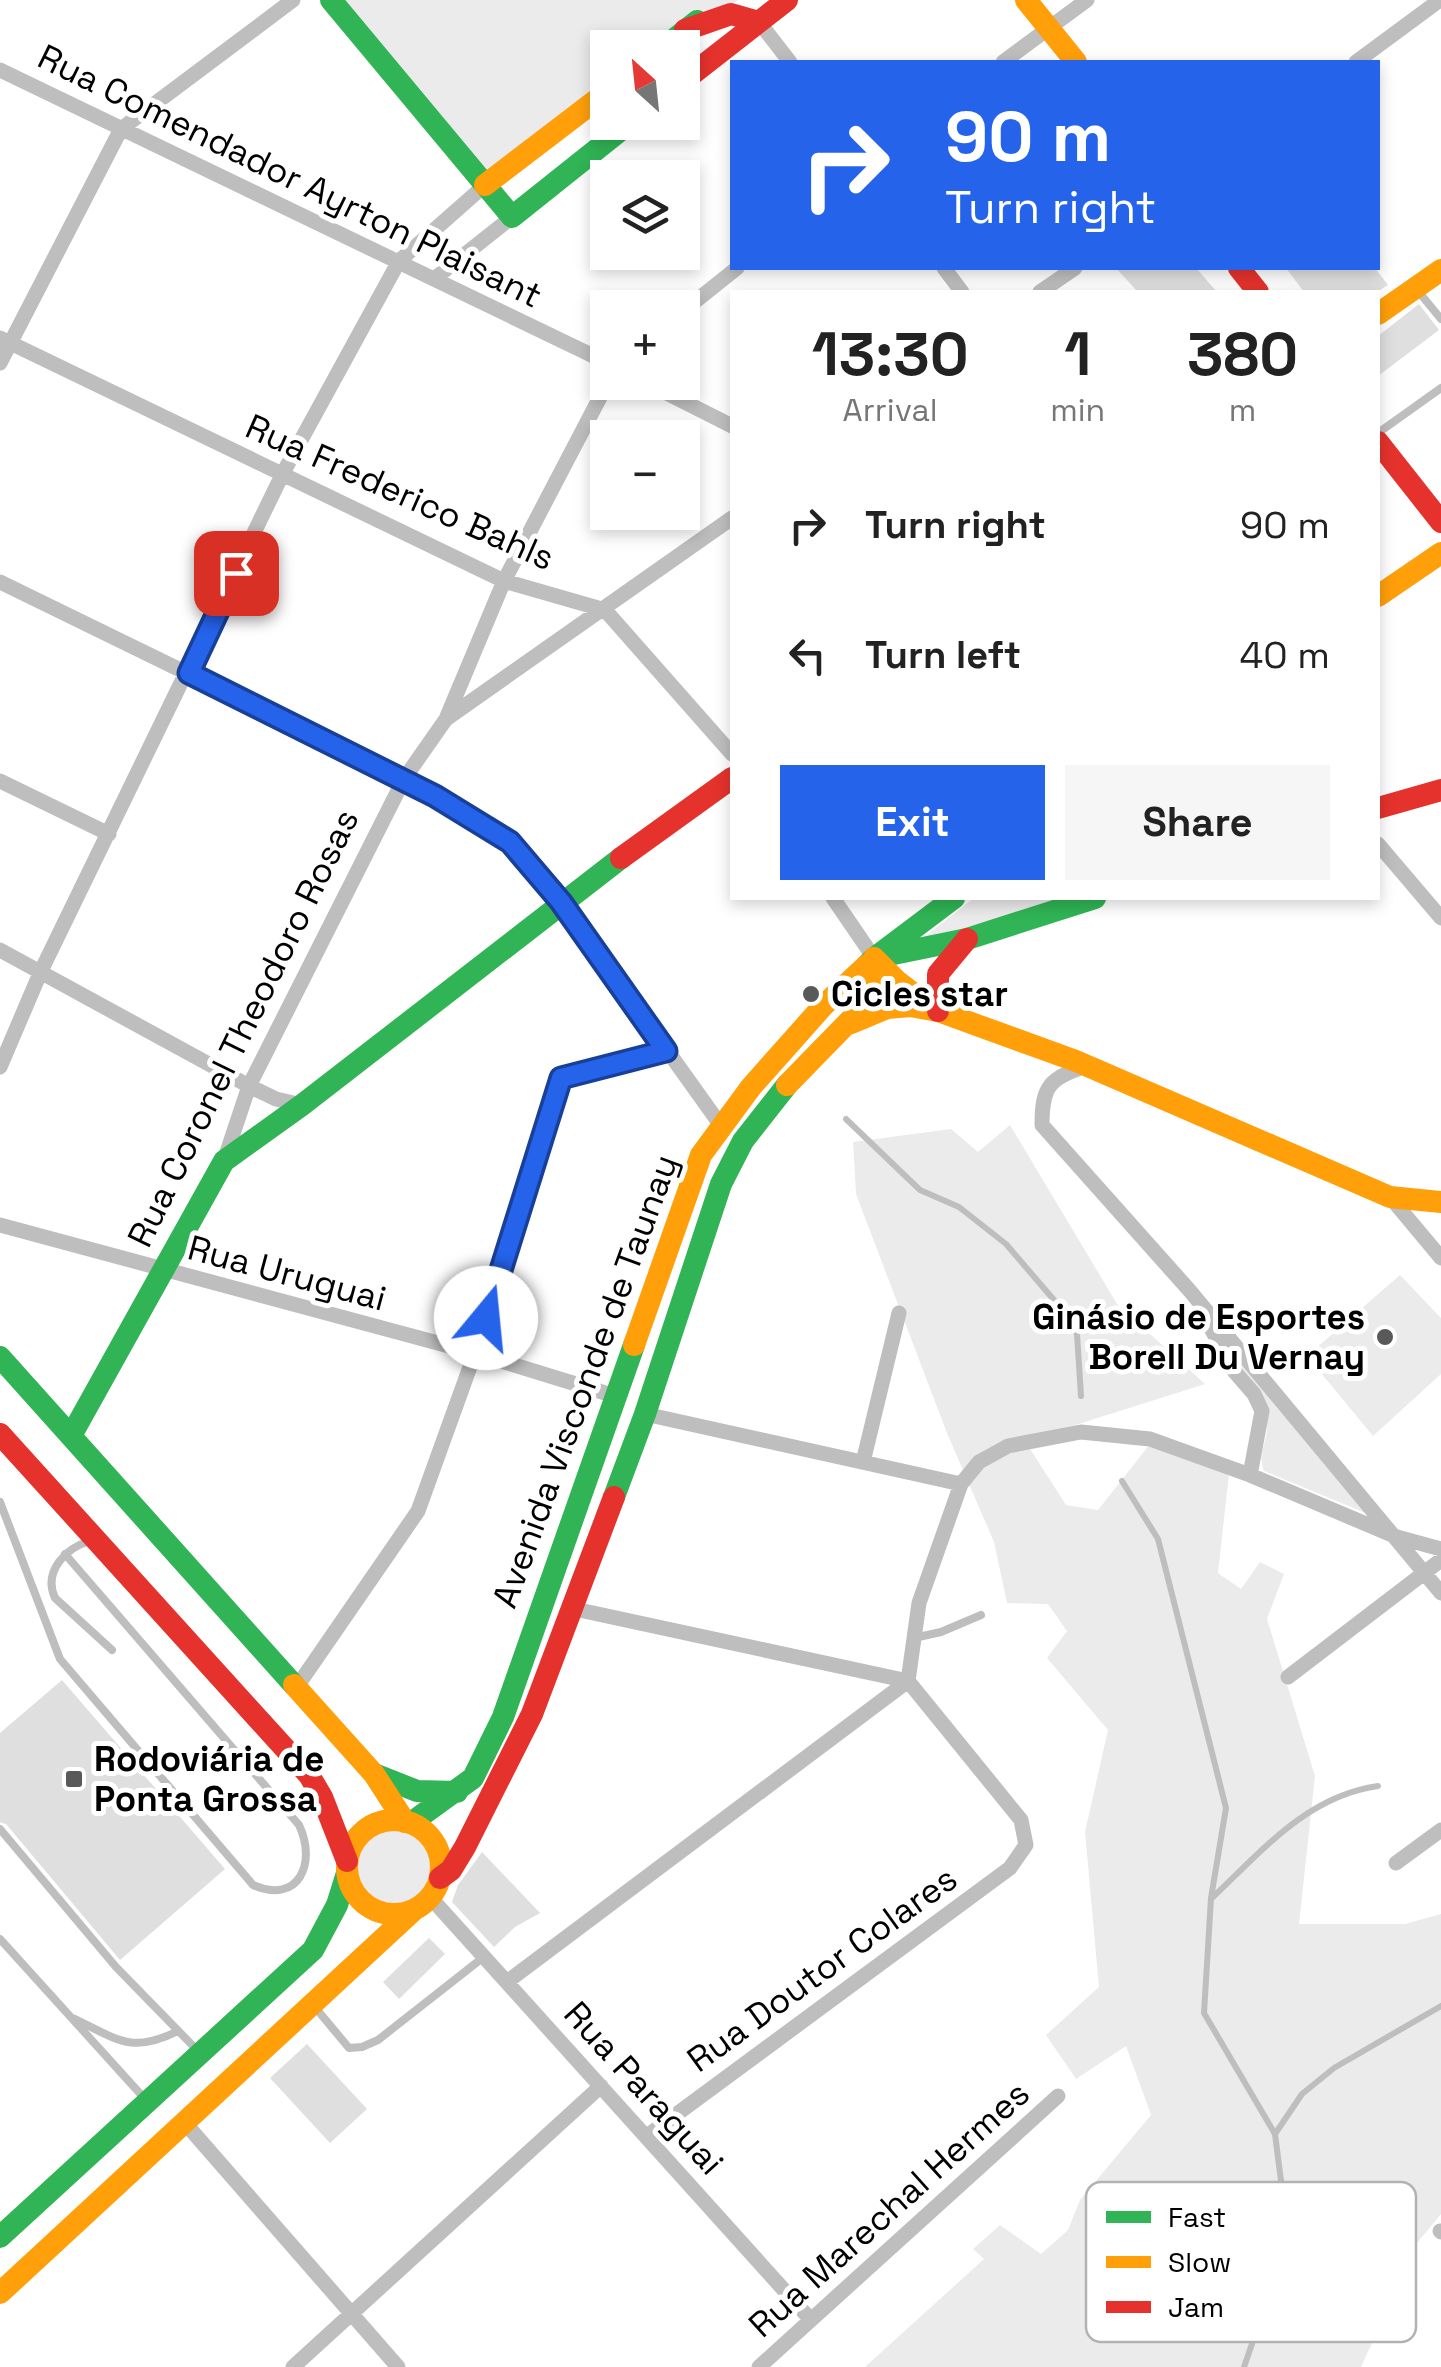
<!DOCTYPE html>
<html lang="en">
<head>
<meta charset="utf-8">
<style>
	body { margin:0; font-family:"Space Grotesk",sans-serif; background:#f6f6f6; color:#222; height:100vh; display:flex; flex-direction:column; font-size:38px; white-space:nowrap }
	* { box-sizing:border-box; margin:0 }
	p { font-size:32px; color:#767676 }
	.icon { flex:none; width:55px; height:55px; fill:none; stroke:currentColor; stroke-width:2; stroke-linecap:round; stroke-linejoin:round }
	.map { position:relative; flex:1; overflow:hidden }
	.sheet { position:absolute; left:730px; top:290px; width:650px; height:610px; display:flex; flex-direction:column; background:#fff; border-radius:0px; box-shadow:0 5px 15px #0003 }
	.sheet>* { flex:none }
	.hud { position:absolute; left:730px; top:60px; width:650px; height:210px; border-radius:0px; box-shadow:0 5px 15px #0003; background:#2563eb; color:#fff; overflow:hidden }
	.needle { width:65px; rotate:333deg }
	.buttons { position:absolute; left:590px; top:30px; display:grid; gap:20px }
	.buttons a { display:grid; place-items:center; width:110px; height:110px; border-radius:0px; background:#fff; box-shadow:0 5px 15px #0003; font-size:50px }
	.pin { position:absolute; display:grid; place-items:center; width:85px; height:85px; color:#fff; margin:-42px; border-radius:20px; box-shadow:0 5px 15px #0006 }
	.me { position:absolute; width:110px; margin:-55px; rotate:17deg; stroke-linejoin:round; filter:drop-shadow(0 0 8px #0008) }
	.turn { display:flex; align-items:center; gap:35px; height:210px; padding:0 50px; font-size:45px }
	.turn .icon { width:130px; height:130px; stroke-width:2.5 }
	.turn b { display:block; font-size:70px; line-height:85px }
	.eta { display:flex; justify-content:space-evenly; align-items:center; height:170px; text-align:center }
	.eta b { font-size:60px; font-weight:700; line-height:70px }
	.button { display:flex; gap:20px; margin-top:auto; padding:20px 50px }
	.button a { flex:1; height:115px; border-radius:0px; background:#2563eb; color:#fff; font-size:40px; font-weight:700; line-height:115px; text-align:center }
	.button a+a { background:#f6f6f6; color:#222 }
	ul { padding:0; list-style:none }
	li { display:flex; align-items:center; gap:30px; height:130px; padding:0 50px }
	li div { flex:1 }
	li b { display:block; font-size:38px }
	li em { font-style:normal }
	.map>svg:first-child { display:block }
	.green { fill:#ebebeb }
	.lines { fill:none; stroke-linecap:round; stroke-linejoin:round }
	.stream { stroke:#bebebe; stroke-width:6 }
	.building { fill:#dfdfdf }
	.lane { stroke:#bebebe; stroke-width:8 }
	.street { stroke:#bebebe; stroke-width:15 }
	.fast { stroke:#30b455; stroke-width:22 }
	.slow { stroke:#ff9f0a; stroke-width:22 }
	.jam { stroke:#e5322d; stroke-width:22 }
	.route-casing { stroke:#184099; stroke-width:25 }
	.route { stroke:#2563eb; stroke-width:18 }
	.poi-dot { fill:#595959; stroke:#fff; stroke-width:4 }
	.labels { text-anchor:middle; stroke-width:10; stroke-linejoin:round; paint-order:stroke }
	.street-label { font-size:35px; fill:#000; stroke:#fff }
	.poi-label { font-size:35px; font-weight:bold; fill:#000; stroke:#fff; text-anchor:start }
	.key { fill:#fff; stroke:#b2b2b2; stroke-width:2.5 }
	.key-label { font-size:28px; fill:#000 }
</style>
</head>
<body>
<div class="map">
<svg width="1441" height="2367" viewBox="0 0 1441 2367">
	<rect width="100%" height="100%" fill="#fff"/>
	<path class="green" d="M 336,0 L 738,0 L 675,47 L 608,48 L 607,99 L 492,186 Z
		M 974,898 L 1063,898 L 986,923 L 922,939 Z
		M 1010,1125 L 1117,1304 L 1205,1384 L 1025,1441 L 1066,1505 L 1098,1510 L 1150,1444 L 1229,1474 L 1218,1573 L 1241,1589 L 1260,1562 L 1284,1574 L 1267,1619 L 1315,1776 L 1299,1924 L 1405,1924 L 1441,1914 L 1441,2214 L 1417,2243 L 1361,2367 L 865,2367 L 984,2259 L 973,2249 L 1000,2225 L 1041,2254 L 1068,2230 L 1080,2200 L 1151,2115 L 1126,2046 L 1076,2079 L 1046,2035 L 1099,1987 L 1085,1832 L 1108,1730 L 1047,1658 L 1067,1631 L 1048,1604 L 1007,1603 L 994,1542 L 947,1433 L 856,1194 L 853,1142 L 951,1129 L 978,1152 Z
		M 1400,1275 L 1441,1318 L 1441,1374 L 1373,1436 L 1307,1356 Z
		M 1237,1356 L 1368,1514 L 1264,1471 C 1257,1455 1266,1445 1267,1430 C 1269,1406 1247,1381 1236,1361 Z
		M357 1867a37 37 0 1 1 74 0a37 37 0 1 1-74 0Z"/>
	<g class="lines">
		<path class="stream" d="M 846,1119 L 920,1190 L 959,1207 L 1006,1244 L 1054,1300 L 1077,1334 L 1081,1396
			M 1122,1481 L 1158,1539 L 1226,1808 L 1211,1898 L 1204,2013 L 1275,2134 L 1286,2220 L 1269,2295 L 1244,2367
			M 1213,1897 C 1262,1851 1307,1796 1378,1786
			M 1275,2134 L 1302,2094 L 1334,2068 L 1441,2006"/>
	</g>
	<path class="building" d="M 1116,268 L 1196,268 L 1217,292 L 1138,292 Z
		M 1286,268 L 1375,268 L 1388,285 L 1377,292 L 1304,292 Z
		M 1419,304 L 1439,330 L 1378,376 L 1378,336 Z
		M 62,1680 L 225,1869 L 120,1960 L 6,1824 L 0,1822 L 0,1733 Z
		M 482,1852 L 540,1913 L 515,1927 L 494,1947 L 452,1902 L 458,1885 Z
		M 429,1938 L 445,1954 L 399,1999 L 383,1982 Z
		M 307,2044 L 367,2109 L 330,2143 L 270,2078 Z"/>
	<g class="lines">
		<path class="lane" d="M 1418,291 L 1441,319
			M 1378,433 L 1441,388
			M 0,1502 L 60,1659 L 253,1885 C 299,1905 317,1863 299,1825 L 65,1554
			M 90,1541 C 65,1548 43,1572 55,1598 L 112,1650
			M 914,1638 L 941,1632 L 981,1615
			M 0,1829 L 116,1967 L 196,2049
			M 0,1939 L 145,2099
			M 314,2006 L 349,2048 L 362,2047 L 378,2040 L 485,1956
			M 75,2019 C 118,2040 132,2054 178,2031"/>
		<path class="street" d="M 759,22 L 790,62
			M 1003,62 L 1087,0
			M 1356,62 L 1440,0
			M 0,70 L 608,363
			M 944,268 L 962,292
			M 434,279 L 512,217
			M 1040,292 L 1075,268
			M 682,312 L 737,268
			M 0,338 L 504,581 L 605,610 L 732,754
			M 0,363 L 121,129 L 293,0
			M 645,382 L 732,426
			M 0,582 L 404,779 L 466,812 L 510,842 L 561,902 L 722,1127
			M 446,719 L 732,518
			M 0,781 L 109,834
			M 1378,844 L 1441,918
			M 833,898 L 874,958
			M 0,950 L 249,1086 L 276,1099 L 302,1105
			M 1086,1066 C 1049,1079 1042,1086 1042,1125 L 1190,1291 L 1441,1593
			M 0,1067 L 41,971 L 283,473 L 399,261 L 485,185
			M 224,1161 L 249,1086 L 404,779 L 446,719 L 504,581 L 608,382
			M 1390,1197 L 1441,1258
			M 0,1225 L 475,1353 L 615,1396
			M 1207,1321 L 1234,1371 L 1254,1394 L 1262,1411 L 1250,1475
			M 645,1414 L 961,1484
			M 863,1462 L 899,1313
			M 570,1608 L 908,1681 L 1021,1820 L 1026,1845 L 1010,1868 L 647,2136
			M 1288,1677 L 1441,1560
			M 296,1688 L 418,1511 L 475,1353 L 561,1078 L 666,1051
			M 1396,1863 L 1441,1830
			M 430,1897 L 811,2320
			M 508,1981 L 908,1681 L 919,1603 L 961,1484 L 979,1462 L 1008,1446 L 1081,1432 L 1150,1439 L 1250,1475 L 1397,1537 L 1441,1549
			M 185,2123 L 398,2367
			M 1440,2231 L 1441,2232
			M 293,2367 L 601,2086
			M 759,2367 L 1058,2096"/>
		<path class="fast" d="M 331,0 L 512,217 L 631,122
			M 663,48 L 697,21
			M 877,956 L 954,898
			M 867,965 L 874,958 L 967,939 L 1095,898
			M 0,1357 L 294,1685
			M 72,1434 L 224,1161 L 302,1105 L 621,858
			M 614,1497 L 645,1414 L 721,1184 L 743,1141 L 787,1085
			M 374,1774 L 417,1791 L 457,1792
			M 411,1823 L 473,1778 L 503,1717 L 634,1345
			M 0,2237 L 313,1950 L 337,1905 L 347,1873"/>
		<path class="slow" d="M 1026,0 L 1076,62
			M 485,185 L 608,91
			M 1378,314 L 1441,270
			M 1378,596 L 1441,553
			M 874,958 L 897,981 L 935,1010
			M 851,1023 L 887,1008 L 910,1006 L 938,1011 L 1076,1061 L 1390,1197 L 1441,1202
			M 787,1085 L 864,1006 L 874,982 L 874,958
			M 634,1345 L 701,1155 L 751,1087 L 823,1006 L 867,965
			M 294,1685 L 374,1774 L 405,1822
			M347 1867a47 47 0 1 1 94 0a47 47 0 1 1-94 0Z
			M 0,2293 L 414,1910"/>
		<path class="jam" d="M 685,30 L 731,14 L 759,22
			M 682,82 L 787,0
			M 1239,268 L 1258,292
			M 1378,442 L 1441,522
			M 1378,808 L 1441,790
			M 621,858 L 732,778
			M 938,1011 L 938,974 L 967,939
			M 0,1434 L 309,1775 L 322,1797 L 347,1861
			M 440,1878 L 451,1870 L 465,1847 L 532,1714 L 614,1497"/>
	</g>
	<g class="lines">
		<defs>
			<path id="route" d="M 236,573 L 189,673 L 435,796 L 510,842 L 561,902 L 666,1051 L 561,1078 L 486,1318"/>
		</defs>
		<use href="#route" class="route-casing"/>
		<use href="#route" class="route"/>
	</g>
	<g class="poi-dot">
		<circle cx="811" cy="994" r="10"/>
		<circle cx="1385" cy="1337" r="10"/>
		<rect x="64" y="1769" width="20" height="20" rx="5"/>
	</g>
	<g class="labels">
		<g class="street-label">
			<text transform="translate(290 176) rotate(26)" y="12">Rua Comendador Ayrton Plaisant</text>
			<text transform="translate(400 492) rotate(24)" y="12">Rua Frederico Bahls</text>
			<text transform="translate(243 1028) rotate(-64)" y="12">Rua Coronel Theodoro Rosas</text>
			<text transform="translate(287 1273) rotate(15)" y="12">Rua Uruguai</text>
			<text transform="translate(585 1381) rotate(-70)" y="12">Avenida Visconde de Taunay</text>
			<text transform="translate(822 1969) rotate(-36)" y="12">Rua Doutor Colares</text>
			<text transform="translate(644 2088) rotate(48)" y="12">Rua Paraguai</text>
			<text transform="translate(889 2209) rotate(-42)" y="12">Rua Marechal Hermes</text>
		</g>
		<g class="poi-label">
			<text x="831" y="1006">Cicles star</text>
			<text x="1365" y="1329" text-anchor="end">Ginásio de Esportes<tspan x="1365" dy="40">Borell Du Vernay</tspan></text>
			<text x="94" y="1771">Rodoviária de<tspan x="94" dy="40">Ponta Grossa</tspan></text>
		</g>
	</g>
	<rect x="1086" y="2182" width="330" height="160" rx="15" class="key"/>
	<rect x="1106" y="2211" width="45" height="12" fill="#30b455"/>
	<rect x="1106" y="2256" width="45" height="12" fill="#ff9f0a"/>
	<rect x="1106" y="2301" width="45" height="12" fill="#e5322d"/>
	<g class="key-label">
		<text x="1168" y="2227">Fast</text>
		<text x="1168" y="2272">Slow</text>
		<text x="1168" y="2317">Jam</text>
	</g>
</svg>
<div class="buttons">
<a><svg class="needle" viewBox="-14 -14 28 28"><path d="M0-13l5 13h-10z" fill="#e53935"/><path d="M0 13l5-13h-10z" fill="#767676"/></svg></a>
<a><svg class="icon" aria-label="layers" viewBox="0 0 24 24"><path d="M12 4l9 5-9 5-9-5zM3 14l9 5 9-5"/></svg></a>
<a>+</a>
<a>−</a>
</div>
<div class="pin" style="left:236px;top:573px;background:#d93025"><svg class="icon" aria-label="arrive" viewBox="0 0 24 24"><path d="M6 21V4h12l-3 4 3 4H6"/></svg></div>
<svg class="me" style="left:486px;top:1318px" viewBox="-20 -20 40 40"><circle r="19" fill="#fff"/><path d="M0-13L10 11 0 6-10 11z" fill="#2563eb"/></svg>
<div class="hud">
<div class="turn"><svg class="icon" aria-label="right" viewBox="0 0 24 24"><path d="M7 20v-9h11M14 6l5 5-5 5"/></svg><div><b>90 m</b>Turn right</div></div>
</div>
<section class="sheet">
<div class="eta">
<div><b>13:30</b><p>Arrival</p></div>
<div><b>1</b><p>min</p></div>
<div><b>380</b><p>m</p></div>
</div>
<ul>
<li><svg class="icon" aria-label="right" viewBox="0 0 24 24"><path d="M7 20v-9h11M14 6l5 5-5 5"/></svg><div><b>Turn right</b></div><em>90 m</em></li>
<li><svg class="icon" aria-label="left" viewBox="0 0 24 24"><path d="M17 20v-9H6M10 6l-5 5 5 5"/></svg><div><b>Turn left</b></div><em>40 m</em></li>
</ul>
<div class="button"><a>Exit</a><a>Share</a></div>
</section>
</div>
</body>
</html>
